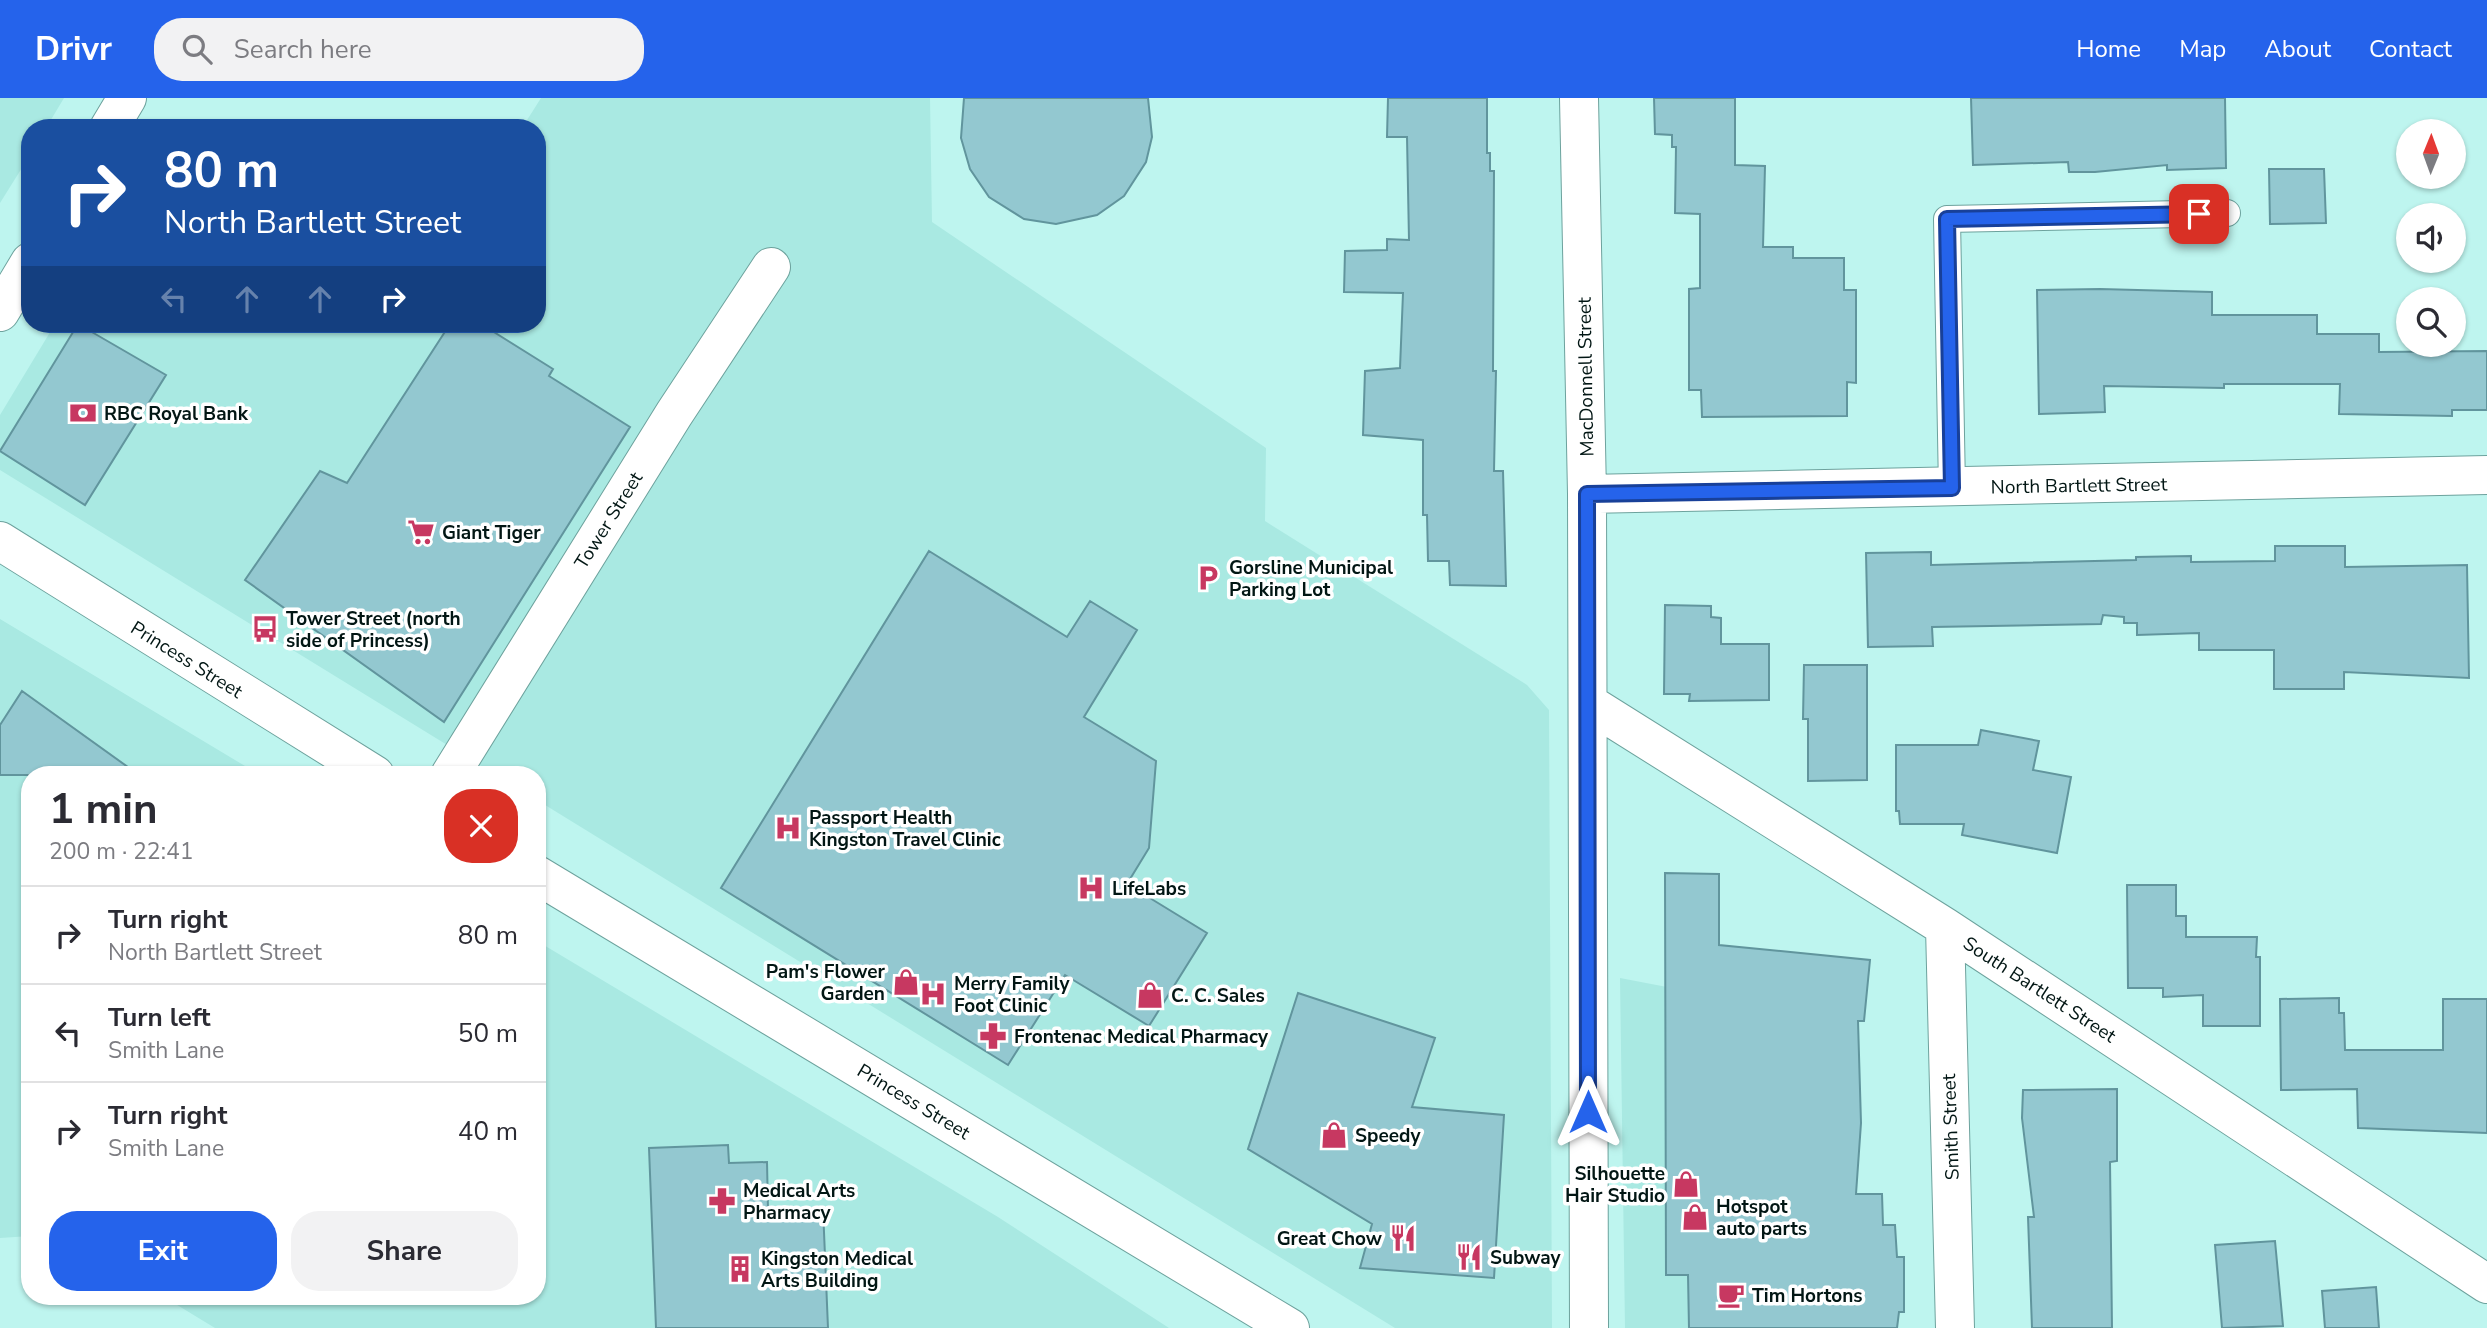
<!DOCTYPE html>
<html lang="en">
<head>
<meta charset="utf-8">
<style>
	body { margin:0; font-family:"Nunito Sans",sans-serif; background:#f2f2f3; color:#2b2b33; height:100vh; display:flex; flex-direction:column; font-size:26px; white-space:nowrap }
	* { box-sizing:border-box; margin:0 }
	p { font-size:23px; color:#7c7c81 }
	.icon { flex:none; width:38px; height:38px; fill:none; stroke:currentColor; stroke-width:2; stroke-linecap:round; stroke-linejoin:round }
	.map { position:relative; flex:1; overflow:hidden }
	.panel { position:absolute; left:21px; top:668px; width:525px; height:539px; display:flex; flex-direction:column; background:#fff; border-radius:28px; box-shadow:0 2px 5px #0004 }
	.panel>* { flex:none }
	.guide { position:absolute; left:21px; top:21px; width:525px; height:214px; border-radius:28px; box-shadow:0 2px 5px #0004; background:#1a4fa0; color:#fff; overflow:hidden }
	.needle { width:46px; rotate:1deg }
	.tools { position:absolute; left:2396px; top:21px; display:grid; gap:14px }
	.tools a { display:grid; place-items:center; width:70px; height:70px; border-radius:50%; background:#fff; box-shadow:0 2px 5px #0004; font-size:35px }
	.pin { position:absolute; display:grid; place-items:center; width:60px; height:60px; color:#fff; margin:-30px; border-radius:14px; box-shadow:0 4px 10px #0006 }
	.me { position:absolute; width:77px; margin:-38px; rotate:0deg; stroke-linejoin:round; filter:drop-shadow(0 0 5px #0008) }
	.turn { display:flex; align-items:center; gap:24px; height:147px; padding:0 28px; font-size:32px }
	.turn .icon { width:91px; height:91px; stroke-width:2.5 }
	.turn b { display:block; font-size:49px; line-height:60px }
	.lanes { display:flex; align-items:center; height:66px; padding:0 28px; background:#0003; justify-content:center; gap:35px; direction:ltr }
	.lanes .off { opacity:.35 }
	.round { display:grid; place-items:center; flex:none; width:74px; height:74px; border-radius:28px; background:#f2f2f3 }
	.overview { display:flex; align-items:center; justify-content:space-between; height:119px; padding:0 28px }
	h1 { font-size:42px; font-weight:700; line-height:52px }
	.primary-button { display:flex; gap:14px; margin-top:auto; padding:14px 28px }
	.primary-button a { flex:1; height:80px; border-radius:28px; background:#2563eb; color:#fff; font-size:28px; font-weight:700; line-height:80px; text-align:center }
	.primary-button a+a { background:#f2f2f3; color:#2b2b33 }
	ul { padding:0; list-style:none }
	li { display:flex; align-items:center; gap:21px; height:98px; padding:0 28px; border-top:2px solid #e1e1e2 }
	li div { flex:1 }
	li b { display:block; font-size:26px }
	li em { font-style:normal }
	header { display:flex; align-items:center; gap:42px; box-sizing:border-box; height:98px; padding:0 35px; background:#2563eb; color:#fff }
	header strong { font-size:33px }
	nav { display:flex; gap:38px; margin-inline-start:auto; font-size:24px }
	.search { width:490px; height:63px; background:#f2f2f3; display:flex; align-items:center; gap:18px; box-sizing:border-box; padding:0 24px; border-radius:28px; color:#7c7c81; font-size:26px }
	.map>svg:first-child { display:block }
	.built { fill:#a9e9e2 }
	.building { fill:#93c8d0; stroke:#61959d; stroke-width:2 }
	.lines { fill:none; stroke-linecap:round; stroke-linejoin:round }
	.lane-casing { stroke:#6da29d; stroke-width:28 }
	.street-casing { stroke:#6da29d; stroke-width:40 }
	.secondary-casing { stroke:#6da29d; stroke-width:40 }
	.lane { stroke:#fff; stroke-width:26 }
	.street { stroke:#fff; stroke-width:38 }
	.secondary { stroke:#fff; stroke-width:38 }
	.route-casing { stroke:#184099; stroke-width:18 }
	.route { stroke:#2563eb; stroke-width:12 }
	.labels { text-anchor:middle; stroke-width:7; stroke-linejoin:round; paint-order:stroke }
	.street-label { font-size:19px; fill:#021614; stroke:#fff }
	.poi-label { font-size:19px; font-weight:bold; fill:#021614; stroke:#fff; text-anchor:start }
</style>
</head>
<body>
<header>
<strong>Drivr</strong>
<div class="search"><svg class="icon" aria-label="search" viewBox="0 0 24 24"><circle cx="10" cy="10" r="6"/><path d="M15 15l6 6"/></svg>Search here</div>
<nav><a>Home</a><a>Map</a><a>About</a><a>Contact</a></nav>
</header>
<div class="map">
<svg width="2487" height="1230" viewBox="0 0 2487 1230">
	<rect width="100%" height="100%" fill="#bef5ef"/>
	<path class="built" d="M 0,0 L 64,0 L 46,30 L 30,30 L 30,57 L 0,105 Z
		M 541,0 L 930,0 L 932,124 L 1266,350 L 1265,423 L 1527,587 L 1549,612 L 1552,1230 L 1395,1230 L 537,702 L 537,677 L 496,677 L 0,372 L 0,317 L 55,226 L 537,226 L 537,30 L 522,30 Z
		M 0,521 L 260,677 L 30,677 L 30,1138 L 0,1140 Z
		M 537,843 L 998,1119 L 1169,1230 L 215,1230 L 164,1199 L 537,1199 Z
		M 1620,880 L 1766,908 L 1846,1230 L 1625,1230 Z"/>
	<path class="building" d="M 964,0 L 1148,0 L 1152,39 L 1146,64 L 1124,98 L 1097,117 L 1056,126 L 1024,121 L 989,99 L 970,71 L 961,40 Z
		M 1388,0 L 1487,0 L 1487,55 L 1490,55 L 1490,73 L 1494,73 L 1493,273 L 1496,273 L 1494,373 L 1503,373 L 1506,488 L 1450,487 L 1449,463 L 1428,463 L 1427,417 L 1423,417 L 1423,342 L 1363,337 L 1365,273 L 1400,270 L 1403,195 L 1344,194 L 1345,153 L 1387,152 L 1387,141 L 1409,142 L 1407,39 L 1387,39 Z
		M 1654,0 L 1735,0 L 1735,67 L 1765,68 L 1763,149 L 1793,149 L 1793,160 L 1844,160 L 1844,192 L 1856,192 L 1856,285 L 1847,284 L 1847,318 L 1702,319 L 1701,292 L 1689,292 L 1689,191 L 1700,190 L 1700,116 L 1675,115 L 1676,49 L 1672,49 L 1672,37 L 1655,36 Z
		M 1971,0 L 2225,0 L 2226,70 L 2167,72 L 2167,67 L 2095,74 L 2069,74 L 2068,64 L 1973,67 Z
		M 2269,71 L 2324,71 L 2326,125 L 2270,126 Z
		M 2100,191 L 2212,194 L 2212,217 L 2317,217 L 2317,236 L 2379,236 L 2379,254 L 2487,253 L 2487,312 L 2452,312 L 2452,318 L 2339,316 L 2340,286 L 2224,286 L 2224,290 L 2104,288 L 2105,314 L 2039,316 L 2037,192 Z
		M 78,226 L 166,277 L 85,407 L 0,353 Z
		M 450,226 L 481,226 L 553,271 L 549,278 L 630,329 L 444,624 L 245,482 L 320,373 L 347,385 Z
		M 2275,448 L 2345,448 L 2345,469 L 2467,467 L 2469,580 L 2344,574 L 2344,591 L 2274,591 L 2274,552 L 2199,552 L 2199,535 L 2137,537 L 2137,525 L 2124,525 L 2124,519 L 2103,517 L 2101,526 L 1932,529 L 1933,548 L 1868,549 L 1866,455 L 1931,454 L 1931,467 L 2136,462 L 2136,459 L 2191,458 L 2191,464 L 2275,463 Z
		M 929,453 L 1067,539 L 1090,503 L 1137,532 L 1084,619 L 1156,663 L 1149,750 L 1127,786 L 1207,835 L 1149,928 L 1065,877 L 1008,967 L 721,790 Z
		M 1665,507 L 1711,508 L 1711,519 L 1721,520 L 1721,546 L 1769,546 L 1769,602 L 1689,603 L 1690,596 L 1664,596 Z
		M 1804,567 L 1867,567 L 1867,682 L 1808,683 L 1808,621 L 1803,621 Z
		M 22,593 L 139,677 L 0,677 L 0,627 Z
		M 1981,632 L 2039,643 L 2033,672 L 2071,679 L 2057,755 L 1962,737 L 1964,726 L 1900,726 L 1899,713 L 1896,713 L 1896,647 L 1978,647 Z
		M 1665,775 L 1719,776 L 1719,847 L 1870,862 L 1864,923 L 1858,923 L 1861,1025 L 1856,1096 L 1882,1096 L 1883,1127 L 1895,1127 L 1897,1159 L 1904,1159 L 1904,1214 L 1899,1214 L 1897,1230 L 1689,1230 L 1688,1177 L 1666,1177 Z
		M 2127,787 L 2176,787 L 2176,818 L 2186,818 L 2186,839 L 2257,839 L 2256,859 L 2260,859 L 2260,928 L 2203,928 L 2203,897 L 2163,899 L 2163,890 L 2128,890 Z
		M 1298,895 L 1435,940 L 1412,1009 L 1504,1017 L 1494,1180 L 1360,1170 L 1372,1126 L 1248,1051 Z
		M 2339,900 L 2339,915 L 2344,915 L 2345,952 L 2443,952 L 2443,901 L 2487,901 L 2487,1035 L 2358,1030 L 2357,991 L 2281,992 L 2280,901 Z
		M 2117,991 L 2117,1063 L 2110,1064 L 2112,1230 L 2032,1230 L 2028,1119 L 2034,1119 L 2022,1020 L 2023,992 Z
		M 728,1047 L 729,1065 L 767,1064 L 768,1112 L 823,1110 L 828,1230 L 656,1230 L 649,1050 Z
		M 2275,1143 L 2283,1228 L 2222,1230 L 2215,1147 Z
		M 2376,1189 L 2379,1230 L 2325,1230 L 2322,1193 Z"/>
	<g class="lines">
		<defs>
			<path id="lane" d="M 1952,390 L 1947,121 L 2227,115"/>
			<path id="street" d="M 1579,0 L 1587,396 L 1589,1230
				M 109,30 L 127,0
				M 0,214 L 30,164
				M 1587,396 L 2487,377
				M 1588,605 L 1945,829 L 2487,1186
				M 450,677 L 674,316 L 771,169
				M 1945,829 L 1955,1230"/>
			<path id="secondary" d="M 0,443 L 375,677
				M 537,777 L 1290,1230"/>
		</defs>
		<use href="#lane" class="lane-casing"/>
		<use href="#street" class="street-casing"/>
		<use href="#secondary" class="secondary-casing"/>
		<use href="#lane" class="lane"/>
		<use href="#street" class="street"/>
		<use href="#secondary" class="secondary"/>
	</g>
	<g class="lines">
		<defs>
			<path id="route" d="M 1588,1014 L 1587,396 L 1952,390 L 1947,121 L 2199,116"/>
		</defs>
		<use href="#route" class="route-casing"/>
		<use href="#route" class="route"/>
	</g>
	<defs>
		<symbol id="bank-bare" viewBox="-9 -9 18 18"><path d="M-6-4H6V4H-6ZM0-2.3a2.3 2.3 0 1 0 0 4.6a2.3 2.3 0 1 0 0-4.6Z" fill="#c73861" stroke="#fff" stroke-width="2.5" paint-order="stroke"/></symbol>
		<symbol id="supermarket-bare" viewBox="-9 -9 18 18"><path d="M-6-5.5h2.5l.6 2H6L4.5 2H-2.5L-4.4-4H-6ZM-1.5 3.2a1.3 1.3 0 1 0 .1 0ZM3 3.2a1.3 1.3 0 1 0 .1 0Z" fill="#c73861" stroke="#fff" stroke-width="2.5" paint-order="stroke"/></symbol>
		<symbol id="parking-bare" viewBox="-9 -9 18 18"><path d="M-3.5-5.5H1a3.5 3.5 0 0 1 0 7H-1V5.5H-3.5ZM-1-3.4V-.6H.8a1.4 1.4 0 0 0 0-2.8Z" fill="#c73861" stroke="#fff" stroke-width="2.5" paint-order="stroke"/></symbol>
		<symbol id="bus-bare" viewBox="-9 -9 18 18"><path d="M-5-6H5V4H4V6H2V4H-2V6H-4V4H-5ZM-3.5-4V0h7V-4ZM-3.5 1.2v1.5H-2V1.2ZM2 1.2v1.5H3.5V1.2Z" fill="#c73861" stroke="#fff" stroke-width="2.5" paint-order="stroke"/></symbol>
		<symbol id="hospital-bare" viewBox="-9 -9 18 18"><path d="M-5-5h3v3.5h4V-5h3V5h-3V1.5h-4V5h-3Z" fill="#c73861" stroke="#fff" stroke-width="2.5" paint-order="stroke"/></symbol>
		<symbol id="shop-bare" viewBox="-9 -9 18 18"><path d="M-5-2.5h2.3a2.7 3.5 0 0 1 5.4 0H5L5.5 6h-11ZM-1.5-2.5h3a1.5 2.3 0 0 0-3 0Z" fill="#c73861" stroke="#fff" stroke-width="2.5" paint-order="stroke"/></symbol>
		<symbol id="pharmacy-bare" viewBox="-9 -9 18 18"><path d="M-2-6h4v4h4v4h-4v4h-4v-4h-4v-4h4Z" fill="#c73861" stroke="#fff" stroke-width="2.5" paint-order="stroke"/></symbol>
		<symbol id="restaurant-bare" viewBox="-9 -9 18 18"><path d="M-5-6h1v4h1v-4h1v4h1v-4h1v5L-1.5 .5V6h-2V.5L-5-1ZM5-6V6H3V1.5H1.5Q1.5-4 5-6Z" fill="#c73861" stroke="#fff" stroke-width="2.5" paint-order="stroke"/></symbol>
		<symbol id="building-bare" viewBox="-9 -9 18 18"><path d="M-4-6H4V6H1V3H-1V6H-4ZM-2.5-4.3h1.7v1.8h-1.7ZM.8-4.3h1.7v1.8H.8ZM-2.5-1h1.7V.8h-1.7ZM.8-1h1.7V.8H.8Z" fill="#c73861" stroke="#fff" stroke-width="2.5" paint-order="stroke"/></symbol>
		<symbol id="cafe-bare" viewBox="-9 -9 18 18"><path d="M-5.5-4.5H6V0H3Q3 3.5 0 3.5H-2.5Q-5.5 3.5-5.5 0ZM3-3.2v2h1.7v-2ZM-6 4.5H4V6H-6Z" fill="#c73861" stroke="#fff" stroke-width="2.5" paint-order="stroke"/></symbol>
	</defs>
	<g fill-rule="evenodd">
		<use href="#bank-bare" x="64" y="296" width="38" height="38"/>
		<use href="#supermarket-bare" x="402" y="415" width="38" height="38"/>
		<use href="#parking-bare" x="1189" y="461" width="38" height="38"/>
		<use href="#bus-bare" x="246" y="512" width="38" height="38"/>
		<use href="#hospital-bare" x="769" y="711" width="38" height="38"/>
		<use href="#hospital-bare" x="1072" y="771" width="38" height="38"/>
		<use href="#shop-bare" x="887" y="865" width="38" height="38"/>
		<use href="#hospital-bare" x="914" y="877" width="38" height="38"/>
		<use href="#shop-bare" x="1131" y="878" width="38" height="38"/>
		<use href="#pharmacy-bare" x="974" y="919" width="38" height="38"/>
		<use href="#shop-bare" x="1315" y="1018" width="38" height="38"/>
		<use href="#shop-bare" x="1667" y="1067" width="38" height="38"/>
		<use href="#pharmacy-bare" x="703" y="1084" width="38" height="38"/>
		<use href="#shop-bare" x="1676" y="1100" width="38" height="38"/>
		<use href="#restaurant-bare" x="1384" y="1121" width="38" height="38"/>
		<use href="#restaurant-bare" x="1450" y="1140" width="38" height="38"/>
		<use href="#building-bare" x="721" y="1152" width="38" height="38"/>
		<use href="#cafe-bare" x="1712" y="1178" width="38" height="38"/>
	</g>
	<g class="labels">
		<g class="street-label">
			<text transform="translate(1585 279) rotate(-91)" y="7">MacDonnell Street</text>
			<text transform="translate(2079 387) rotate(-1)" y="7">North Bartlett Street</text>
			<text transform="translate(608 422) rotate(-58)" y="7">Tower Street</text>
			<text transform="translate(187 561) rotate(32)" y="7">Princess Street</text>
			<text transform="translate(2040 891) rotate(33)" y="7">South Bartlett Street</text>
			<text transform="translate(914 1003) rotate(31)" y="7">Princess Street</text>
			<text transform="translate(1950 1029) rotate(-92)" y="7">Smith Street</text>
		</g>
		<g class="poi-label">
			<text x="104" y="322">RBC Royal Bank</text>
			<text x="442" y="441">Giant Tiger</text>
			<text x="1229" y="476">Gorsline Municipal<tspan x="1229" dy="22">Parking Lot</tspan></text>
			<text x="286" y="527">Tower Street (north<tspan x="286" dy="22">side of Princess)</tspan></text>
			<text x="809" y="726">Passport Health<tspan x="809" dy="22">Kingston Travel Clinic</tspan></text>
			<text x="1112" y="797">LifeLabs</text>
			<text x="885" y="880" text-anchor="end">Pam's Flower<tspan x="885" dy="22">Garden</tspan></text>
			<text x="954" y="892">Merry Family<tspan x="954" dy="22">Foot Clinic</tspan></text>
			<text x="1171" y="904">C. C. Sales</text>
			<text x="1014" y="945">Frontenac Medical Pharmacy</text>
			<text x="1355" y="1044">Speedy</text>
			<text x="1665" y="1082" text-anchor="end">Silhouette<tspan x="1665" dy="22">Hair Studio</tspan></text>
			<text x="743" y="1099">Medical Arts<tspan x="743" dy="22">Pharmacy</tspan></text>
			<text x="1716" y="1115">Hotspot<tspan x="1716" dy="22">auto parts</tspan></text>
			<text x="1382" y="1147" text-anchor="end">Great Chow</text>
			<text x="1490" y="1166">Subway</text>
			<text x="761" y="1167">Kingston Medical<tspan x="761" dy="22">Arts Building</tspan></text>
			<text x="1752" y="1204">Tim Hortons</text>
		</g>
	</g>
</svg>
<div class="tools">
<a><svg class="needle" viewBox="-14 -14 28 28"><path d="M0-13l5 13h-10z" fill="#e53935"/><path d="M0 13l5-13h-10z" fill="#7c7c81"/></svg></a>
<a><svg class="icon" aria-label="sound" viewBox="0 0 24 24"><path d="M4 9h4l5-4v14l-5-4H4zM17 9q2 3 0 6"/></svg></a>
<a><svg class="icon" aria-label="search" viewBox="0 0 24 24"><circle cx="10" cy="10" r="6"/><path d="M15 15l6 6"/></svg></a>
</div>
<div class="pin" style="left:2199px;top:116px;background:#d93025"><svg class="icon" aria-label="arrive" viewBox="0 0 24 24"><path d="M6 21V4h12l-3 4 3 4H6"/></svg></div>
<svg class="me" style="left:1588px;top:1014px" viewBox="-20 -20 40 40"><path d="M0-17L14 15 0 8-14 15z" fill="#2563eb" stroke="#fff" stroke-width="4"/></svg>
<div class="guide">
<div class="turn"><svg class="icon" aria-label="right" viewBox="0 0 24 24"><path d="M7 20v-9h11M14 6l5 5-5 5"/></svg><div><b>80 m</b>North Bartlett Street</div></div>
<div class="lanes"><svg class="icon off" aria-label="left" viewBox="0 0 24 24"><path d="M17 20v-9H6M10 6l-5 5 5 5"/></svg><svg class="icon off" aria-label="ahead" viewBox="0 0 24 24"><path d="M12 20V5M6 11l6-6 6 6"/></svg><svg class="icon off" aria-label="ahead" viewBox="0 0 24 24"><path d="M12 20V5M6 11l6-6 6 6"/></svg><svg class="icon" aria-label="right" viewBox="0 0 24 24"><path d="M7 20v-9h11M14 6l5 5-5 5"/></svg></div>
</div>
<section class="panel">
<div class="overview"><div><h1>1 min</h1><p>200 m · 22:41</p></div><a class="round" style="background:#d93025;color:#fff"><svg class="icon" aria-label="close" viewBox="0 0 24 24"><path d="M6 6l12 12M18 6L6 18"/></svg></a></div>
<ul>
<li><svg class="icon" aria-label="right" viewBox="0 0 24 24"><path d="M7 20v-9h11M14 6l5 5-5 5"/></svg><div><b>Turn right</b><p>North Bartlett Street</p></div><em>80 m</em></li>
<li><svg class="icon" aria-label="left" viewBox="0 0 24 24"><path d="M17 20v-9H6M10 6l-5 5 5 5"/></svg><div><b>Turn left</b><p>Smith Lane</p></div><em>50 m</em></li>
<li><svg class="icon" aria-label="right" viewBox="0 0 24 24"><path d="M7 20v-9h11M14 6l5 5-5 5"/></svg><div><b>Turn right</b><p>Smith Lane</p></div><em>40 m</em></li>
</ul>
<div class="primary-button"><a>Exit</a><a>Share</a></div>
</section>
</div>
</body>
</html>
